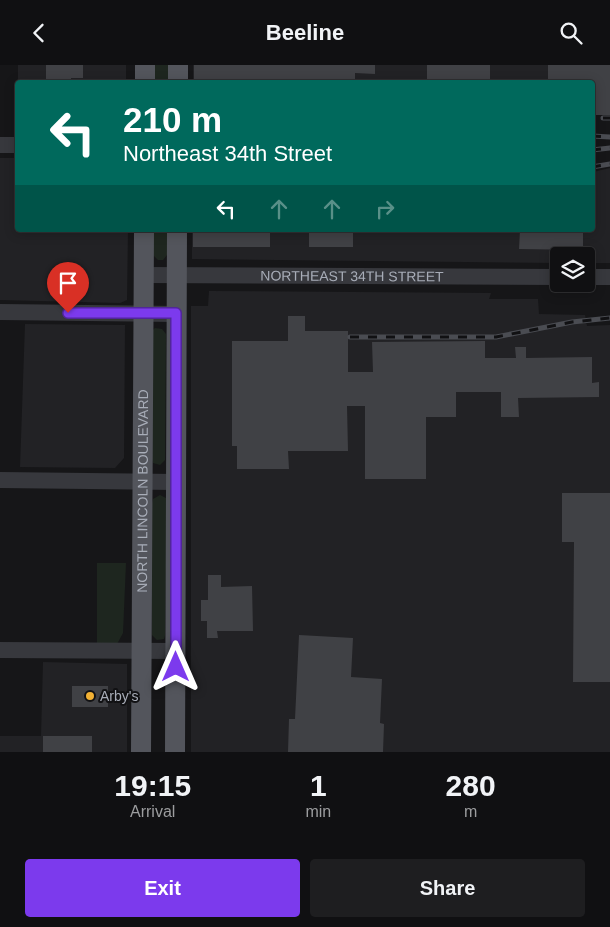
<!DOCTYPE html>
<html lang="en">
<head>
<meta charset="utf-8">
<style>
	body { margin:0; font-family:Arial,sans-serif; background:#1e1e20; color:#f1f3f6; height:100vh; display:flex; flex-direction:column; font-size:19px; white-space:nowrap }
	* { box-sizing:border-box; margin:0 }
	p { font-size:16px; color:#9c9d9f }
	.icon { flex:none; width:28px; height:28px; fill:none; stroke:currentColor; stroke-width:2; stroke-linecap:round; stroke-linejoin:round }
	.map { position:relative; height:687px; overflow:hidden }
	.panel { display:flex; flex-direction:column; background:#101012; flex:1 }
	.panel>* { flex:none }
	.guide { position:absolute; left:15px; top:15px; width:580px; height:152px; border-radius:5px; box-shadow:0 2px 12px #0003,0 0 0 1px #303032; background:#00695c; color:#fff; overflow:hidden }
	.fabs { position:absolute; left:550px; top:182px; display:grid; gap:10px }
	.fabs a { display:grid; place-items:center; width:45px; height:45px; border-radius:5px; background:#101012; box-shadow:0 2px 12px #0003,0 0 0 1px #303032; font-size:25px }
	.pin { position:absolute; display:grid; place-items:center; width:42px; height:42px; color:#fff; margin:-51px -21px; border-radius:50% 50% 50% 0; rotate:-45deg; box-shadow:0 0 5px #0007 }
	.pin .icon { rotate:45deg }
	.me { position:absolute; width:55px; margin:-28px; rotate:0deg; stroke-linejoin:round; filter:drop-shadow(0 0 4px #0008) }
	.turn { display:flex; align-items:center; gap:18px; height:105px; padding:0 25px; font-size:22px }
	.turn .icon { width:65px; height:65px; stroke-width:2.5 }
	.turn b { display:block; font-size:35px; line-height:42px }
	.lanes { display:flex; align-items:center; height:48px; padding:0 25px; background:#0003; justify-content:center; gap:25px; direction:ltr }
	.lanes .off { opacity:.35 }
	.eta { display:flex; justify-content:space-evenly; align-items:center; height:85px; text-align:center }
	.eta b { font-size:30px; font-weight:700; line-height:35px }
	.button { display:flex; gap:10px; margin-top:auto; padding:10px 25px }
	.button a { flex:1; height:58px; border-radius:5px; background:#7c3aed; color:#fff; font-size:20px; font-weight:700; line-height:58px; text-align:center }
	.button a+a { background:#1e1e20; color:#f1f3f6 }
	header { display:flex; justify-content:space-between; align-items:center; height:65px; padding:0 25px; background:#101012; font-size:22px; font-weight:700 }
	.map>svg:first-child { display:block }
	.built { fill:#222225 }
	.green { fill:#1e261f }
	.building { fill:#404145 }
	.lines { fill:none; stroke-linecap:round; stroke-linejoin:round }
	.minor { stroke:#37383d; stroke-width:16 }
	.major { stroke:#53555c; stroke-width:20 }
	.rail-casing { stroke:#4a4c52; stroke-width:5 }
	.rail { stroke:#111113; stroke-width:3; stroke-dasharray:9; stroke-linecap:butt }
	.route-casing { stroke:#51269a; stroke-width:12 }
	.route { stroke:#7c3aed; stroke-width:9 }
	.poi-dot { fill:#f2b134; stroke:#111113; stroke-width:2 }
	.labels { text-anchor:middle; stroke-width:4; stroke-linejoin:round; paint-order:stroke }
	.street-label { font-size:14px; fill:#a8adb8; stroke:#111113 }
	.poi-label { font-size:14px; fill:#a8adb8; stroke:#111113; text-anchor:start }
</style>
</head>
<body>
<header><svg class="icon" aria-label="back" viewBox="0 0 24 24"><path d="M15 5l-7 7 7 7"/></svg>Beeline<svg class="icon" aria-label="search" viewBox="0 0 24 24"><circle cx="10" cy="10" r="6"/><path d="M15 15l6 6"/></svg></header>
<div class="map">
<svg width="610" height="687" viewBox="0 0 610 687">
	<rect width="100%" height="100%" fill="#161618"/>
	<path class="built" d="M 18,0 L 126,0 L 126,17 L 18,18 Z
		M 193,0 L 610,0 L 610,50 L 593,50 L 592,18 L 193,18 Z
		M 0,93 L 17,93 L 18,165 L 128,165 L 127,235 L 120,238 L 0,235 Z
		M 610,103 L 610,198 L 586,198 L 586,191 L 559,191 L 559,198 L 192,194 L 192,165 L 592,165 L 593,107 Z
		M 209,226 L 491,228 L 489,234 L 538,234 L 539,249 L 585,250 L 587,261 L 610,260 L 610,687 L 191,687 L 191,241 L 208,241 Z
		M 25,259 L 125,260 L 124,393 L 115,403 L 20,402 Z
		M 43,597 L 127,599 L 127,687 L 0,687 L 0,671 L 41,671 Z"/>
	<path class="green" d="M 154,0 L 168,0 L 168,17 L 154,18 Z
		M 153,165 L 167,165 L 167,190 L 163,195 L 158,195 L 153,190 Z
		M 155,263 L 162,264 L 166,269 L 165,395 L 160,400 L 153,398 L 152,394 L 152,266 Z
		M 160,430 L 166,433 L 167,437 L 165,571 L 164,574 L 157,575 L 152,570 L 152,438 L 153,434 Z
		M 97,498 L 126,498 L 123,568 L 117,579 L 97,579 Z"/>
	<path class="building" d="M 46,0 L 83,0 L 83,13 L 71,13 L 71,18 L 46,18 Z
		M 194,0 L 375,0 L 375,9 L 355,8 L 355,18 L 194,18 Z
		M 427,0 L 490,0 L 490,18 L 427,18 Z
		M 548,0 L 610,0 L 610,50 L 593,50 L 593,18 L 548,18 Z
		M 193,165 L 270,165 L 270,182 L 193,182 Z
		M 309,165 L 353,165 L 353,182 L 309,182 Z
		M 520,165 L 583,165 L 583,185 L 519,184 Z
		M 288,251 L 305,251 L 305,266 L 348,266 L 348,307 L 373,307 L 372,277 L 485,276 L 485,293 L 516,293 L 515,282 L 526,282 L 526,293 L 592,292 L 592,318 L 599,317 L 599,332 L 518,333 L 519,352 L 501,352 L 501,327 L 456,327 L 456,352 L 426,352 L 426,414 L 365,414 L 365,341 L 347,341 L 348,386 L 288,386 L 289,404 L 237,404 L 237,381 L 232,381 L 232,276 L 288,276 Z
		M 562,428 L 610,428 L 610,617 L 573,617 L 574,477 L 562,477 Z
		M 208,510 L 221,510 L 221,522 L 252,521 L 253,566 L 217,566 L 218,573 L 207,573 L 207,556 L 201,556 L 201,535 L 208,535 Z
		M 299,570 L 353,573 L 351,612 L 382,614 L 380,658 L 384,659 L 383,687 L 288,687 L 289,654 L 295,654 Z
		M 72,621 L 108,621 L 108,642 L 72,642 Z
		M 43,671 L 92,671 L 92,687 L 43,687 Z"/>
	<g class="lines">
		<g class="minor">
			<path d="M 0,80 L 18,80"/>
			<path id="s1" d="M 144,210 L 559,212"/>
			<path d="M 586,212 L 610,212"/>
			<path d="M 0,247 L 177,249"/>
			<path d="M 0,415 L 176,417"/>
			<path d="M 0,585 L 176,586"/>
		</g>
		<g class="major">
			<path d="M 145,18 L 145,0"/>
			<path d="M 178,18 L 178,0"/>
			<path id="s2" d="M 141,687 L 144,165"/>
			<path d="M 175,687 L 177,165"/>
		</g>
		<defs>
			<path id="rail" d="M 603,53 L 610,53
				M 592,71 L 610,72
				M 592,85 L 610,83
				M 592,102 L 610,99
				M 350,272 L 496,272 L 572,257 L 610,253"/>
		</defs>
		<use href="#rail" class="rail-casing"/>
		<use href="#rail" class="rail"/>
	</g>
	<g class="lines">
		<defs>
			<path id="route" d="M 68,248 L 176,248 L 176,602"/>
		</defs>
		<use href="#route" class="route-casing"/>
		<use href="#route" class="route"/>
	</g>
	<circle class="poi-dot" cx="90" cy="631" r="5"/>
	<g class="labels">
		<g class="street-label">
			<text dy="5" stroke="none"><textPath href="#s1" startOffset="208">NORTHEAST 34TH STREET</textPath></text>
			<text dy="5" stroke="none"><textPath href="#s2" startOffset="261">NORTH LINCOLN BOULEVARD</textPath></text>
		</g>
		<g class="poi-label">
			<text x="100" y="636">Arby's</text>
		</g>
	</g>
</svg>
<div class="fabs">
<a><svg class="icon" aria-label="layers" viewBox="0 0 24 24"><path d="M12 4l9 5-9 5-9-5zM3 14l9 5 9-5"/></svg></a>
</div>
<div class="pin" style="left:68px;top:248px;background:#d93025"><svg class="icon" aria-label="arrive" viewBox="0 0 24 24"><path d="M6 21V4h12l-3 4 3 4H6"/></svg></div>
<svg class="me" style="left:176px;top:602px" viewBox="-20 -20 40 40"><path d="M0-17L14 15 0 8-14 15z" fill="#7c3aed" stroke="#fff" stroke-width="4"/></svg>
<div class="guide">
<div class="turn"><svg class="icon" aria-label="left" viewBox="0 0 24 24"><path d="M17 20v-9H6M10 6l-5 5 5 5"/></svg><div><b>210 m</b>Northeast 34th Street</div></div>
<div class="lanes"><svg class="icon" aria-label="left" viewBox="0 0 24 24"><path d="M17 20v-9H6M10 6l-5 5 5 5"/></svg><svg class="icon off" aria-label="ahead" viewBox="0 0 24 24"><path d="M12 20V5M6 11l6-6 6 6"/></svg><svg class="icon off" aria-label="ahead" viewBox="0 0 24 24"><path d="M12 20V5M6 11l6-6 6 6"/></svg><svg class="icon off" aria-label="right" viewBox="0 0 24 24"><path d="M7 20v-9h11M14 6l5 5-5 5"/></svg></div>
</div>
</div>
<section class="panel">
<div class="eta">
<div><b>19:15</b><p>Arrival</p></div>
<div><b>1</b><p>min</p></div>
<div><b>280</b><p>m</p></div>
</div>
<div class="button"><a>Exit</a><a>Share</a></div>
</section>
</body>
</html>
